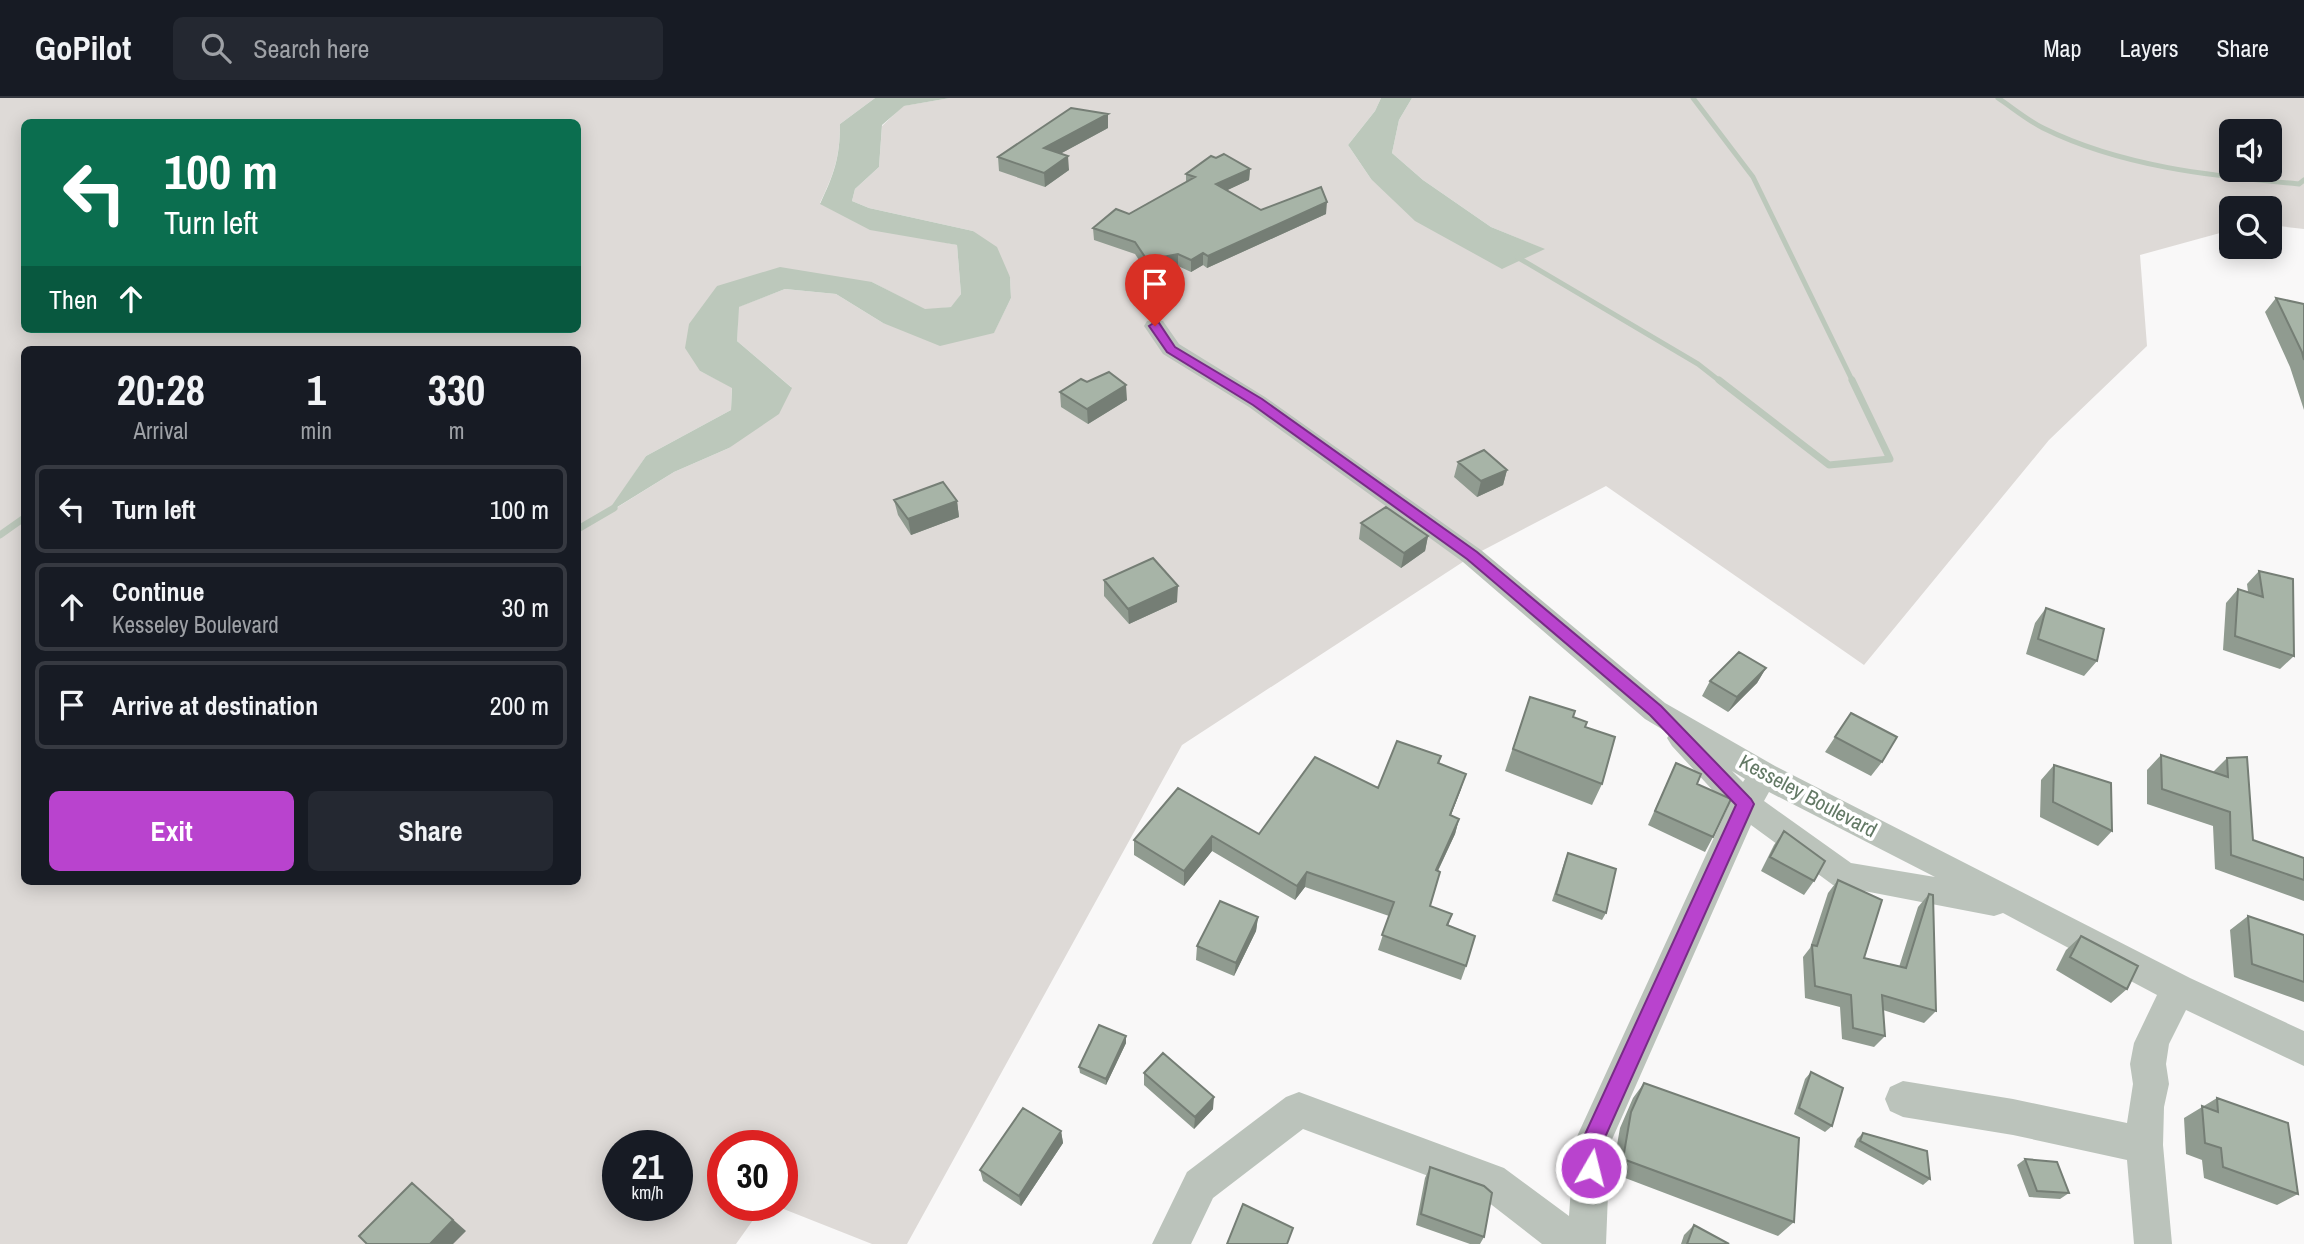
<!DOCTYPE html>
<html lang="en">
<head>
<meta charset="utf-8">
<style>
	body { margin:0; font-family:"Archivo Narrow",sans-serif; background:#242831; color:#f1f3f6; height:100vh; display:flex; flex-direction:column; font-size:26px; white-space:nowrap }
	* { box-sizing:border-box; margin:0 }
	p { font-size:23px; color:#9ea1a6 }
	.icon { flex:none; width:38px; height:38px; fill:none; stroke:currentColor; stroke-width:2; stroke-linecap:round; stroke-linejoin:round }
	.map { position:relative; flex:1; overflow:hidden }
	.side { position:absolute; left:21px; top:248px; width:560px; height:539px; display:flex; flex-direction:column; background:#171b24; border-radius:10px; box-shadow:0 4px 18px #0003 }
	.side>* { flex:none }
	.top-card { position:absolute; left:21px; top:21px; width:560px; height:214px; border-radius:10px; box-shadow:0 4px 18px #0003; background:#0b6e4f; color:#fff; overflow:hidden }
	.tools { position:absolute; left:2219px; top:21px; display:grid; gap:14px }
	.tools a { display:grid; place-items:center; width:63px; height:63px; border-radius:10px; background:#171b24; box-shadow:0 4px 18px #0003; font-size:35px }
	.speed { position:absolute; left:602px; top:1032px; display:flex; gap:14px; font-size:35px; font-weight:700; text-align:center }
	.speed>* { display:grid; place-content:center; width:91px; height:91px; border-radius:50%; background:#171b24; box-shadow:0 4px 18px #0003; line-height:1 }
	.speed small { font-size:18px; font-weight:400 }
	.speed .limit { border:10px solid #d22; background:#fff; color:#111 }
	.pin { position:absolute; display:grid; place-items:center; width:60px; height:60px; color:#fff; margin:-72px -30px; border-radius:50% 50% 50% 0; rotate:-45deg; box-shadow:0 0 7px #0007 }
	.pin .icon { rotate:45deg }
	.me { position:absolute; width:77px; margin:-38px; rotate:8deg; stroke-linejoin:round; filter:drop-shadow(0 0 5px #0008) }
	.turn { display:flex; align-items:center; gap:24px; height:147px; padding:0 28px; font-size:32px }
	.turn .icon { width:91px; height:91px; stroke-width:2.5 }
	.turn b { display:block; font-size:49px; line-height:60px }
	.then { display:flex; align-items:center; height:66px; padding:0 28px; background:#0003; gap:14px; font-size:26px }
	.eta { display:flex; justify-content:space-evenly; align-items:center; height:119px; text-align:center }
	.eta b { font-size:42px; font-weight:800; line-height:49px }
	.cta { display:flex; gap:14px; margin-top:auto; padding:14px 28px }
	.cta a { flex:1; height:80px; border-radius:10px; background:#b943ce; color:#fff; font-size:28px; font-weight:800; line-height:80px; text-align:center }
	.cta a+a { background:#242831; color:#f1f3f6 }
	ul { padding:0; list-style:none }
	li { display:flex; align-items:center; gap:21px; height:88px; margin:0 14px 10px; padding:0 14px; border:4px solid #363941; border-radius:10px }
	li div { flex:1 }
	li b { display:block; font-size:26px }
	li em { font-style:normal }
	header { display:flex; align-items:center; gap:42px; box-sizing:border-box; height:98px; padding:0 35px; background:#171b24; border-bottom:2px solid #363941 }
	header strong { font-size:33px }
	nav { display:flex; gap:38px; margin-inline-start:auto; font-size:24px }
	.search { width:490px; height:63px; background:#242831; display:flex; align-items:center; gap:18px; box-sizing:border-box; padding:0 24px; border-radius:10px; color:#9ea1a6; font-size:26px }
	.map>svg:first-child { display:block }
	.green { fill:#dedad7; fill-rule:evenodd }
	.water { fill:#bcc8bb }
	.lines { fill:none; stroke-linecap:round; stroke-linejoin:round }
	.stream-far1 { stroke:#bcc8bb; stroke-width:5 }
	.stream { stroke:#bcc8bb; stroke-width:7 }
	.street { fill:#bbc3bb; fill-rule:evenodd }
	.wall { fill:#909b90 }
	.shaded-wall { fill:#757e75 }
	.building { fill:#a7b4a7; stroke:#757e75; stroke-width:2 }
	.route { fill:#b943ce; stroke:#782c86; stroke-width:2 }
	.labels { text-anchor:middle; stroke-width:7; stroke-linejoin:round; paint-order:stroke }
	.street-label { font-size:21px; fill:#637965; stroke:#fff }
</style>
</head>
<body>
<header>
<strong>GoPilot</strong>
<div class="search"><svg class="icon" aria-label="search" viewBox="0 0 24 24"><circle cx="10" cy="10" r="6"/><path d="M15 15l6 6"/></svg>Search here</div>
<nav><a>Map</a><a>Layers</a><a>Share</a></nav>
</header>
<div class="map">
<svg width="2304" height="1146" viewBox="0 0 2304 1146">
	<rect width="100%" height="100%" fill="#f9f8f8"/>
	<path class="green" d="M 0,0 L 875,0 L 840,26 C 840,59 834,76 820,105 L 919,139 L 957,147 L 961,196 L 952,209 L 925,212 L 872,184 L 717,188 L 700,273 L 732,289 L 731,312 L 646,358 L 608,415 L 674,374 L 729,350 L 791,289 L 737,243 L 738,209 L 785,191 L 836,196 L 883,225 L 994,234 L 1011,200 L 1010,179 L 973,133 L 869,110 L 852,103 L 855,91 L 879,69 L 882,28 L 903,8 L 950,0 L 1381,0 L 1375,13 L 1348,47 L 1371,81 L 1544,151 L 1491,129 L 1423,82 L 1392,55 L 1399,22 L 1412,0 L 2304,0 L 2304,131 L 2270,127 L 2270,110 L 2231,110 L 2231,132 L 2140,157 L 2147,248 L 2049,342 L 1864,567 L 1606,388 L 1472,458 L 1182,647 L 907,1146 L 872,1146 L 776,1108 L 782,1108 L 782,1048 L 723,1048 L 723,1108 L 763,1108 L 736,1146 L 0,1146 ZM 24,24 L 578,24 L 578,231 L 24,231 ZM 2231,33 L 2270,33 L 2270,72 L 2231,72 ZM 24,252 L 578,252 L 578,784 L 24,784 ZM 618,1048 L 677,1048 L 677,1108 L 618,1108 Z"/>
	<path class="water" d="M 875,0 L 950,0 L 904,8 L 882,27 L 879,69 L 855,91 L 852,103 L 869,110 L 973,133 L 997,149 L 1010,179 L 1011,200 L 994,235 L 940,248 L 883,225 L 836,196 L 785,191 L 739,209 L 737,243 L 792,290 L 779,316 L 729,350 L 674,374 L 606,416 L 646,358 L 731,312 L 732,290 L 700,273 L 685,250 L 689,226 L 717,188 L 780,169 L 872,184 L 925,211 L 951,209 L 961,196 L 957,147 L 870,132 L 820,106 C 834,76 840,60 840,26 Z
		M 1381,0 L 1412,0 L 1399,22 L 1392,55 L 1423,82 L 1491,129 L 1545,151 L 1502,171 L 1415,123 L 1371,81 L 1348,47 L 1375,13 Z"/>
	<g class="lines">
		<path class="stream-far1" d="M 1693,0 L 1753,79 L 1853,284
			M 1998,0 C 2013,10 2027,22 2043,30 C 2122,69 2212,78 2299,86 L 2304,82
			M 1517,159 L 1698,266 L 1721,284"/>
		<path class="stream" d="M 1719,282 L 1829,367 L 1890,361 L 1852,282
			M 578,431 L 614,410
			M 0,437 L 24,420"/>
		<path class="street" d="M 1155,222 L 1163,223 L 1179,246 L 1265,299 L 1481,452 L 1665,605 L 1775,668 L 2190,880 L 2304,933 L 2304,968 L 2186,912 L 2169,946 L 2166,966 L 2169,986 L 2164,1009 L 2163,1047 L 2172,1146 L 2134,1146 L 2127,1062 L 2013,1037 L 1903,1019 L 1890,1013 L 1885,1001 L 1890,989 L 1903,983 L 2013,1001 L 2127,1025 L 2133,986 L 2130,966 L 2134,945 L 2157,897 L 2003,815 L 1994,818 L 1833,787 L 1751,727 L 1610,1046 L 1606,1146 L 1542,1146 L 1479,1097 L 1303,1031 L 1213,1100 L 1191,1146 L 1152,1146 L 1187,1074 L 1286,999 L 1299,994 L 1504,1070 L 1569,1118 L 1574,1045 L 1728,709 L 1672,648 L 1667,640 L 1670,636 L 1645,621 L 1463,464 L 1249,309 L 1163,256 L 1144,228 L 1147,223 ZM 1732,673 L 1745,681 L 1743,684 ZM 1769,694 L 1935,779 L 1851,765 L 1764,703 Z"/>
	</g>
	<path class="wall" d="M 1108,30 L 1060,56 L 1069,72 L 1045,89 L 999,73 L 998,59 Z
		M 1250,71 L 1249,82 L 1227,92 L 1261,112 L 1326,116 L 1207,170 L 1203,167 L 1191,174 L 1178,168 L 1147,174 L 1135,156 L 1094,142 L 1093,130 L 1129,116 L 1186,84 L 1186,76 Z
		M 2276,200 L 2304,206 L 2304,312 L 2290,269 L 2265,214 Z
		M 1087,284 L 1127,302 L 1088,326 L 1061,309 L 1060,294 Z
		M 1458,364 L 1507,372 L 1503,387 L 1477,399 L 1454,379 Z
		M 894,402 L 957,403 L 959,419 L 911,437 L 898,417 Z
		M 1361,425 L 1428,438 L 1425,453 L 1401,470 L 1359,441 Z
		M 2259,473 L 2294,558 L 2280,571 L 2223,552 L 2226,505 L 2238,491 L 2248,494 L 2247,486 Z
		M 1104,482 L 1177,504 L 1129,526 L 1104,498 Z
		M 2046,510 L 2097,563 L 2084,578 L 2026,556 L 2035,525 Z
		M 1766,570 L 1757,585 L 1728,614 L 1702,598 L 1710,583 Z
		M 1530,599 L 1573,619 L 1602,686 L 1592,707 L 1505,673 Z
		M 1851,615 L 1882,664 L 1871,678 L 1825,654 Z
		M 2161,657 L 2213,674 L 2227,660 L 2253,742 L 2304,760 L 2304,803 L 2215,771 L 2213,728 L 2147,706 L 2147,672 Z
		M 1441,658 L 1439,666 L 1461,691 L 1451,717 L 1459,721 L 1455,736 L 1438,773 L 1430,808 L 1452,816 L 1448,828 L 1466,868 L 1461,882 L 1378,852 L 1389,818 L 1305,789 L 1295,802 L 1212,753 L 1184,788 L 1134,757 L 1134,742 L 1259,736 L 1378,690 Z
		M 1676,665 L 1697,686 L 1713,739 L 1705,754 L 1648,727 Z
		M 2054,667 L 2112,733 L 2098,748 L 2040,719 L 2041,682 Z
		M 1784,733 L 1814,783 L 1804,797 L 1761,773 L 1774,747 Z
		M 1568,755 L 1606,815 L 1602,822 L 1552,803 L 1565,762 Z
		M 1838,782 L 1864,860 L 1899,869 L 1918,809 L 1929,796 L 1936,913 L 1924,925 L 1883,912 L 1885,938 L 1874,949 L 1842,941 L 1840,909 L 1805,900 L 1803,859 L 1810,850 L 1828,795 Z
		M 2248,818 L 2304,837 L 2304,904 L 2234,879 L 2230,832 Z
		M 1258,819 L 1256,833 L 1234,878 L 1196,862 L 1197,848 Z
		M 2081,838 L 2127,891 L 2111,905 L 2056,872 L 2066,852 Z
		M 1126,938 L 1126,945 L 1106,987 L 1080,975 L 1079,969 Z
		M 1811,974 L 1832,1028 L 1825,1034 L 1794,1016 L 1805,981 Z
		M 1144,975 L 1213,1011 L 1194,1031 L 1144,987 Z
		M 1644,985 L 1794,1124 L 1778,1138 L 1612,1075 L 1620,1030 L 1633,1000 Z
		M 2217,1000 L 2298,1096 L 2277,1107 L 2204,1080 L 2202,1062 L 2186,1056 L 2184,1020 Z
		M 1061,1033 L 1063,1045 L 1021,1108 L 983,1083 L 980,1072 Z
		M 1863,1035 L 1930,1081 L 1923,1087 L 1854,1049 L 1857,1041 Z
		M 2025,1061 L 2069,1095 L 2060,1101 L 2029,1099 L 2017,1067 Z
		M 1430,1069 L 1484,1139 L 1480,1146 L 1470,1146 L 1416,1127 L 1425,1080 Z
		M 1694,1127 L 1729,1146 L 1681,1146 L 1684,1137 Z"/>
	<path class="shaded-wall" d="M 1108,16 L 1108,30 L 1045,64 L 1044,50 Z
		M 1068,58 L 1069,72 L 1045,89 L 1044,75 Z
		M 1250,71 L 1249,82 L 1215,98 L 1216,86 Z
		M 1327,104 L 1326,116 L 1207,170 L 1208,158 Z
		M 1203,155 L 1203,167 L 1191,174 L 1191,162 Z
		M 1178,156 L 1178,168 L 1147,174 L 1147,162 Z
		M 1126,287 L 1127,302 L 1088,326 L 1087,311 Z
		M 1507,372 L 1503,387 L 1477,399 L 1481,383 Z
		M 957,403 L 959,419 L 911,437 L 908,421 Z
		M 1428,438 L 1425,453 L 1401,470 L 1404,455 Z
		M 1178,488 L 1177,504 L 1129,526 L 1128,511 Z
		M 1766,570 L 1757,585 L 1728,614 L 1737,599 Z
		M 1466,676 L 1461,691 L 1445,732 L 1450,717 Z
		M 1459,721 L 1455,736 L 1431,787 L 1436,772 Z
		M 1212,738 L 1212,753 L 1184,788 L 1184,773 Z
		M 1307,774 L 1305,789 L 1295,802 L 1297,788 Z
		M 1258,819 L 1256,833 L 1234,878 L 1236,865 Z
		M 1126,938 L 1126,945 L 1106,987 L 1106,981 Z
		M 1214,999 L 1213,1011 L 1194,1031 L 1195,1019 Z
		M 1061,1033 L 1063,1045 L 1021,1108 L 1019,1098 Z
		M 412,1085 L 466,1133 L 453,1146 L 430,1146 Z"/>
	<path class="building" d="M 1071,10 L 1108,16 L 1044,50 L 1068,58 L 1044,75 L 998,59 Z
		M 1224,56 L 1250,71 L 1216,86 L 1261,112 L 1321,89 L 1327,104 L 1208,158 L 1203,155 L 1191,162 L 1178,156 L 1147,162 L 1135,144 L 1093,130 L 1116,111 L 1129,116 L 1195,79 L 1186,76 L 1211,58 L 1216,60 Z
		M 2276,200 L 2304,206 L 2304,262 L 2302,254 Z
		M 1109,274 L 1126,287 L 1087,311 L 1060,294 L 1081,281 L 1087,284 Z
		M 1484,352 L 1507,372 L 1481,383 L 1458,364 Z
		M 943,384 L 957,403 L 908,421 L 894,402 Z
		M 1386,409 L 1428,438 L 1404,455 L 1361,425 Z
		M 1153,460 L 1178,488 L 1128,511 L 1104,482 Z
		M 2259,473 L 2293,481 L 2294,558 L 2235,538 L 2238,491 L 2263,499 Z
		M 2046,510 L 2104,531 L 2097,563 L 2038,541 Z
		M 1739,554 L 1766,570 L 1737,599 L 1710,583 Z
		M 1530,599 L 1575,613 L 1573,619 L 1587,624 L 1585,629 L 1615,639 L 1602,686 L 1513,651 Z
		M 1851,615 L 1897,639 L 1882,664 L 1835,639 Z
		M 1397,643 L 1441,658 L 1438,665 L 1466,676 L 1450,717 L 1459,721 L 1436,772 L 1440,774 L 1430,808 L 1452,816 L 1447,827 L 1475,838 L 1466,868 L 1382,837 L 1394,804 L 1307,774 L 1297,788 L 1212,738 L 1184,773 L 1134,742 L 1178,690 L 1259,736 L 1315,659 L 1378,690 Z
		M 2161,657 L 2228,679 L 2227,660 L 2247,659 L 2253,742 L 2304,760 L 2304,782 L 2231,757 L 2230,714 L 2162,691 Z
		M 1676,665 L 1701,676 L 1697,686 L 1731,701 L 1713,739 L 1655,713 Z
		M 2054,667 L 2111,685 L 2112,733 L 2053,704 Z
		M 1784,733 L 1825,763 L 1814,783 L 1770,759 Z
		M 1568,755 L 1616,771 L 1606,815 L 1556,796 Z
		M 1838,782 L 1882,802 L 1864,860 L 1906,870 L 1929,796 L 1933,797 L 1936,913 L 1882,897 L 1885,938 L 1853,930 L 1851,897 L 1815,888 L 1812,847 L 1817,848 Z
		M 1220,803 L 1258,819 L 1236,865 L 1197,848 Z
		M 2248,818 L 2304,837 L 2304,884 L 2252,866 Z
		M 2081,838 L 2138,868 L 2127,891 L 2070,859 Z
		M 1099,927 L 1126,938 L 1106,981 L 1079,969 Z
		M 1163,955 L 1214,999 L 1195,1019 L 1144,975 Z
		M 1811,974 L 1843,990 L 1832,1028 L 1799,1010 Z
		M 1644,985 L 1799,1040 L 1794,1124 L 1623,1061 L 1631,1014 Z
		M 2217,1000 L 2288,1025 L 2298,1096 L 2223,1069 L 2221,1050 L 2205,1045 L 2202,1008 L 2218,1014 Z
		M 1023,1010 L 1061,1033 L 1019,1098 L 980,1072 Z
		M 1863,1035 L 1927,1053 L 1930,1081 L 1860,1043 Z
		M 2025,1061 L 2057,1064 L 2069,1095 L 2037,1093 Z
		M 1430,1069 L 1484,1088 L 1492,1095 L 1484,1139 L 1421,1116 Z
		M 412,1085 L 453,1122 L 430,1146 L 367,1146 L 359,1138 Z
		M 1243,1106 L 1293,1130 L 1287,1146 L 1227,1146 Z
		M 1694,1127 L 1729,1146 L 1687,1146 Z"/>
	<path class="route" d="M 1155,224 L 1159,225 L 1175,249 L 1262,301 L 1477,454 L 1661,608 L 1751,701 L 1754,706 L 1602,1046 L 1601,1070 L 1598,1078 L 1591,1081 L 1583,1078 L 1580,1070 L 1581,1045 L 1736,707 L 1650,617 L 1467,461 L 1253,307 L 1167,254 L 1149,228 Z"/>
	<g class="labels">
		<g class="street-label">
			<text transform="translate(1808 698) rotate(28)" y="7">Kesseley Boulevard</text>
		</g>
	</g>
</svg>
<div class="tools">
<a><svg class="icon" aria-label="sound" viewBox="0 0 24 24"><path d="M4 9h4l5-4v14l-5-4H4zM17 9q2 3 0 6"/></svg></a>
<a><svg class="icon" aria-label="search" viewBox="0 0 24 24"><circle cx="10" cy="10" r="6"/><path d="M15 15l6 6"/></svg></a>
</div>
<div class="speed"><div>21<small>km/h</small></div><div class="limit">30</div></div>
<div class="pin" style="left:1155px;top:228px;background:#d93025"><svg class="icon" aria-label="arrive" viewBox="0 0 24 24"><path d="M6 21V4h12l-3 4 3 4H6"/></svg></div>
<svg class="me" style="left:1591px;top:1070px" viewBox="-20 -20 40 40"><circle r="17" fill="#b943ce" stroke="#fff" stroke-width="3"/><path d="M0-11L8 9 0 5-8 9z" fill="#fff"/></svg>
<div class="top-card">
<div class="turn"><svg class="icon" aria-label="left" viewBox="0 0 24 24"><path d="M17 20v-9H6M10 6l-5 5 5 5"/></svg><div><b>100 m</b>Turn left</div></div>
<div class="then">Then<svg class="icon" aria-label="ahead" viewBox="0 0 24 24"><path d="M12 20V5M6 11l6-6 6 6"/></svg></div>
</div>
<section class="side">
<div class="eta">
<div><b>20:28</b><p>Arrival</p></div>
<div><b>1</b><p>min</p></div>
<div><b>330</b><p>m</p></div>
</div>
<ul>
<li><svg class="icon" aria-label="left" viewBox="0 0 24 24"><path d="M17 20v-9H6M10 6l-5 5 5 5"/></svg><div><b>Turn left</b></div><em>100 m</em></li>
<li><svg class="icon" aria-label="ahead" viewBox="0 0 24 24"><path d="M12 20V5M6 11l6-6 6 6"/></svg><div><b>Continue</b><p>Kesseley Boulevard</p></div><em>30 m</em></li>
<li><svg class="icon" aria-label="arrive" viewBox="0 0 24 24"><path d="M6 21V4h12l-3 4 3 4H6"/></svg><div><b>Arrive at destination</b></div><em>200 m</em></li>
</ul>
<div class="cta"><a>Exit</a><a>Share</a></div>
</section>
</div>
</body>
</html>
